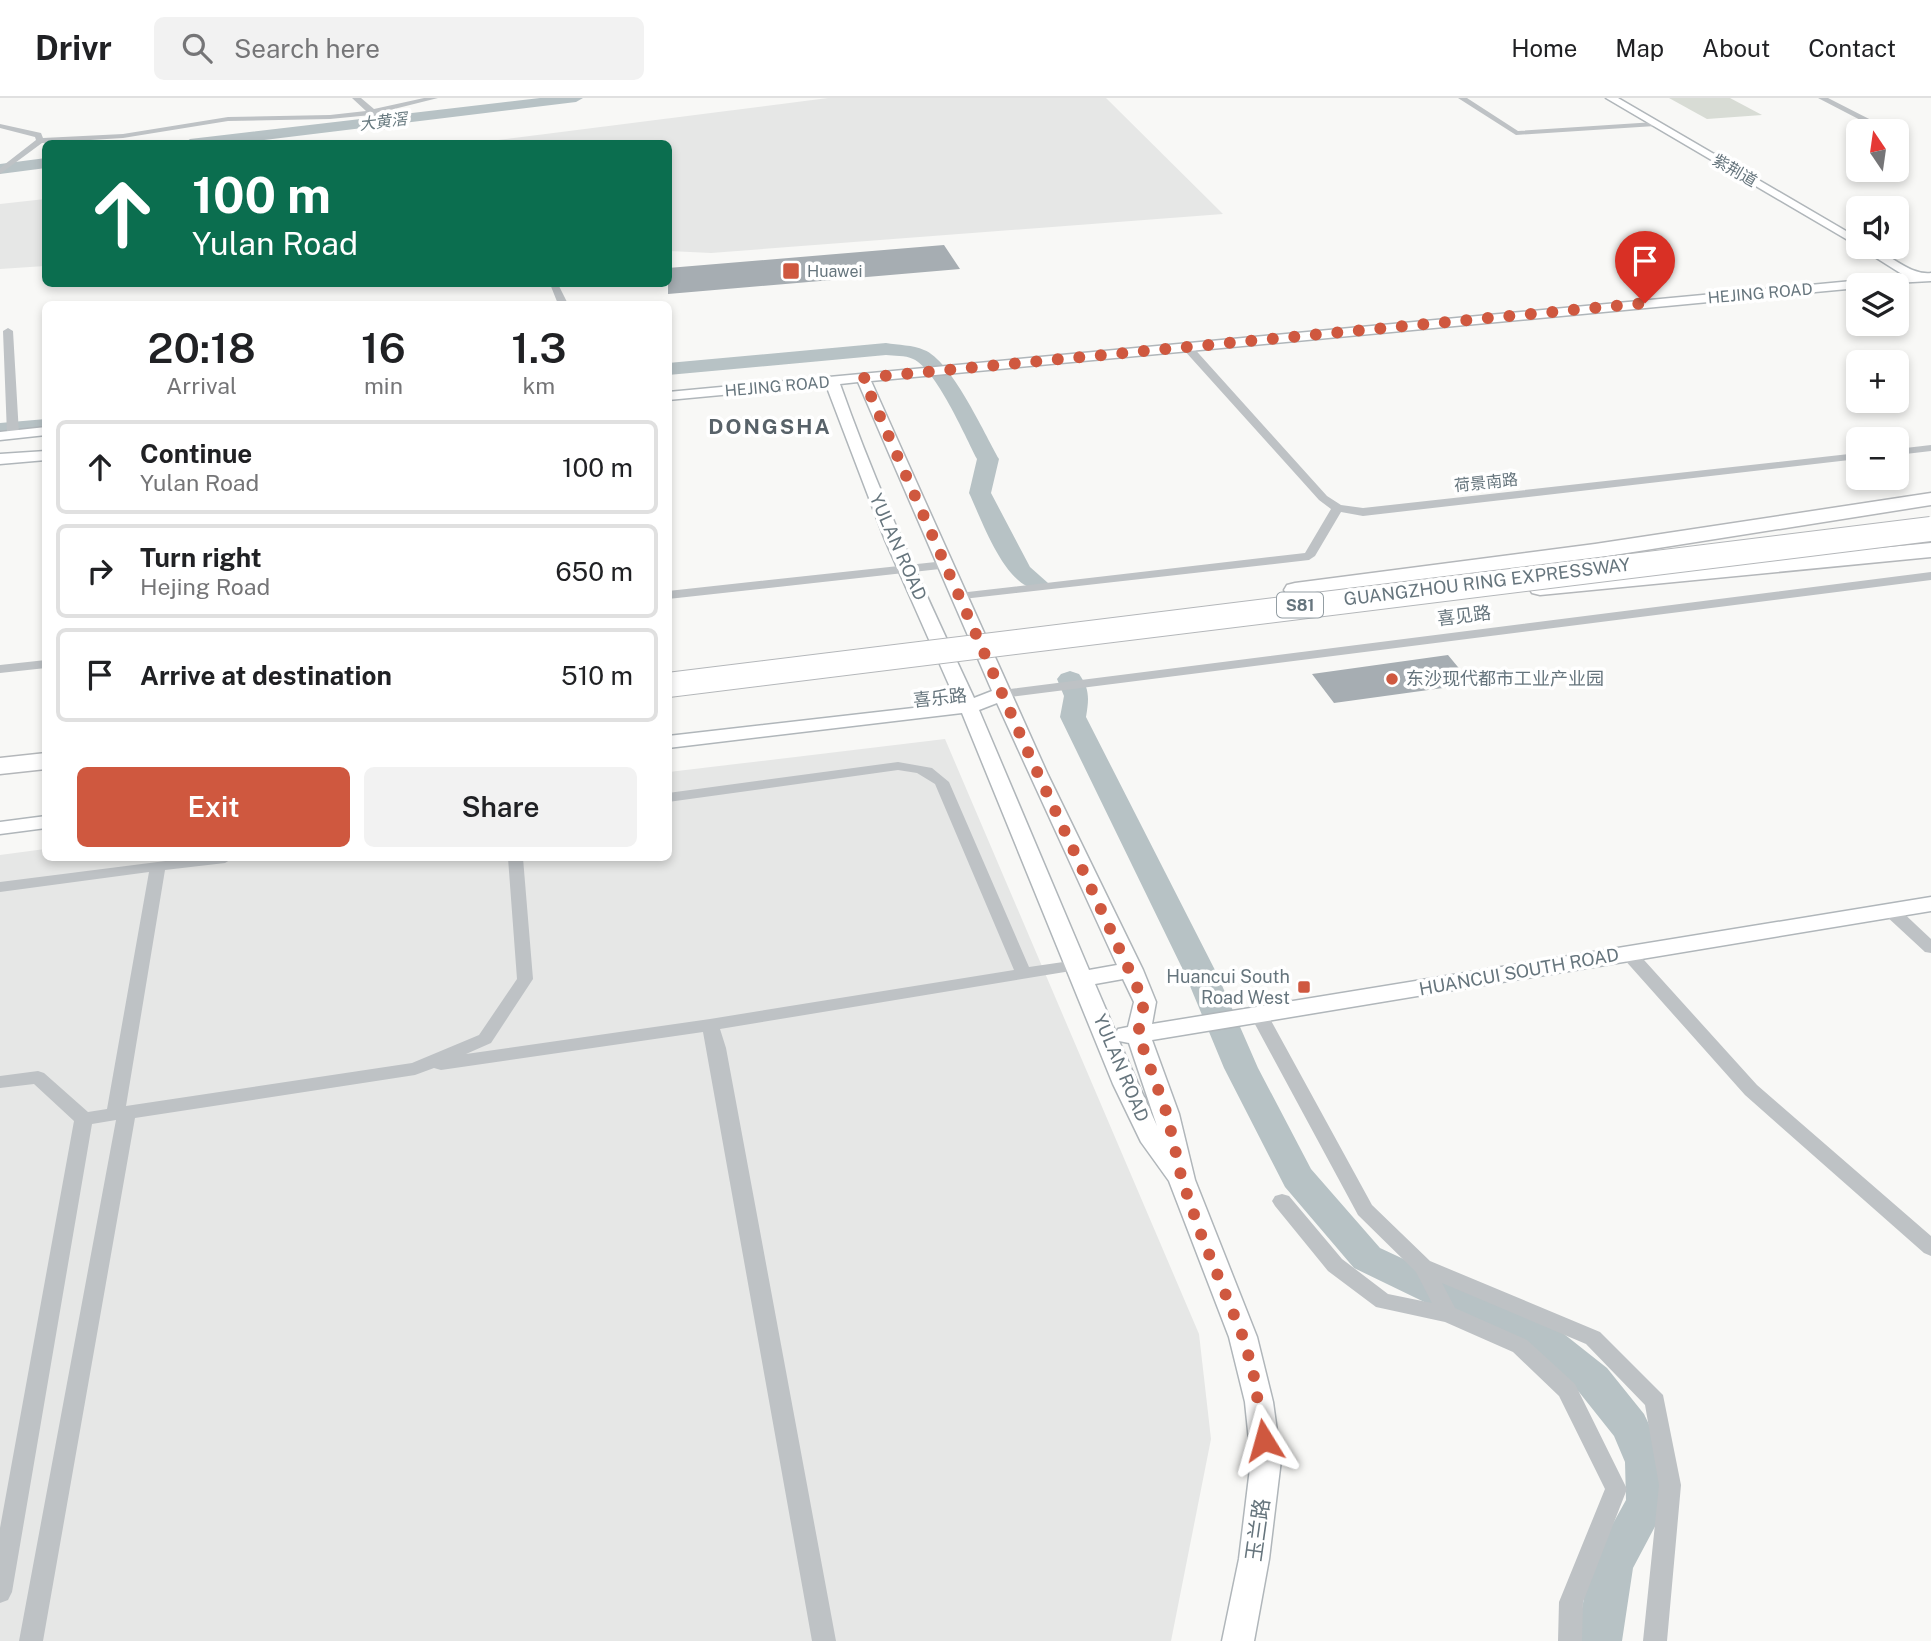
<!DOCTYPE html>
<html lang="en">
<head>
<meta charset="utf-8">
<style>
	body { margin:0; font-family:"Public Sans","Noto Sans SC",sans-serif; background:#f2f2f2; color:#202124; height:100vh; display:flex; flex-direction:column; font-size:26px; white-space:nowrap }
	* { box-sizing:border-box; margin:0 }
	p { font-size:23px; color:#757577 }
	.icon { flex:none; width:38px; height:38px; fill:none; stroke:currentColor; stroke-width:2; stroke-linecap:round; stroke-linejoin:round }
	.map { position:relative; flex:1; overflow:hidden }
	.sheet { position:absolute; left:42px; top:203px; width:630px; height:560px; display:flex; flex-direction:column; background:#fff; border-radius:10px; box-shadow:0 4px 10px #0003 }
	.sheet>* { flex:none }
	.hud { position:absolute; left:42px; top:42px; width:630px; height:147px; border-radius:10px; box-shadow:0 4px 10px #0003; background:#0b6e4f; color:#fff; overflow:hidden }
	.needle { width:46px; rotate:347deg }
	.fabs { position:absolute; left:1846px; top:21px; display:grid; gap:14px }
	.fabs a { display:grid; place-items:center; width:63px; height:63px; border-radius:10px; background:#fff; box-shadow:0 4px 10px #0003; font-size:35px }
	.pin { position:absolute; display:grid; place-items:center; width:60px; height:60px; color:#fff; margin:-72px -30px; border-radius:50% 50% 50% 0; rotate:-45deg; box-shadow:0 0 7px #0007 }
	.pin .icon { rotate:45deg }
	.me { position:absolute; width:77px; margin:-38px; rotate:352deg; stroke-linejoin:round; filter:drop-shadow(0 0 5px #0008) }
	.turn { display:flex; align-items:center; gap:24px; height:147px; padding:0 35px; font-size:32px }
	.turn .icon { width:91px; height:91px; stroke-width:2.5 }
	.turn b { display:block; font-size:49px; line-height:60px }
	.eta { display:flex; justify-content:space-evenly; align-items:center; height:119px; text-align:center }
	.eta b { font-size:42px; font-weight:600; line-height:49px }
	.cta { display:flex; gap:14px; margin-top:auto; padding:14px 35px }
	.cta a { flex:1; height:80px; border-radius:10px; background:#cf583f; color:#fff; font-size:28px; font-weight:600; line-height:80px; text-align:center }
	.cta a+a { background:#f2f2f2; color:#202124 }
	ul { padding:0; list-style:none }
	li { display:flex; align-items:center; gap:21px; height:94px; margin:0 14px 10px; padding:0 21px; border:4px solid #e0e0e0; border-radius:10px }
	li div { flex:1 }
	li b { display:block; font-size:26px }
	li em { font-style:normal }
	header { display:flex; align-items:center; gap:42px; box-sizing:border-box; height:98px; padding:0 35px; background:#fff; border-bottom:2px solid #e0e0e0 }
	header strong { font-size:33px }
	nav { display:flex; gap:38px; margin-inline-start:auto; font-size:24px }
	.search { width:490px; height:63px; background:#f2f2f2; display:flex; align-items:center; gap:18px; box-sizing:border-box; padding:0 24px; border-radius:10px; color:#757577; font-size:26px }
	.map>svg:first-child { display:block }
	.built { fill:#e6e7e6 }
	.green { fill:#d8dcd5 }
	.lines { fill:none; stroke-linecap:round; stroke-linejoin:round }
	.river { fill:#b7c2c5; fill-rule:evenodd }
	.building { fill:#a6adb2 }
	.secondary-casing { stroke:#b0b6ba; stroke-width:3 }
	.highway-casing { stroke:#b4b7ba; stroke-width:3 }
	.street { fill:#bec2c5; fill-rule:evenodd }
	.secondary { fill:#fff; fill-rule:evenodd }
	.highway { fill:#fff; fill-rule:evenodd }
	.highway-bridge-casing { stroke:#b4b7ba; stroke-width:26; stroke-linecap:butt }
	.highway-bridge { stroke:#fff; stroke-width:24 }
	.route { stroke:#cf583f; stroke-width:12; stroke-dasharray:0 21.6 }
	.poi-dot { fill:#cf583f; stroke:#fff; stroke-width:2.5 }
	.labels { text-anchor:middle; stroke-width:7; stroke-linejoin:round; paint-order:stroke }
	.far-water-label { font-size:16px; font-style:italic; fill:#67797f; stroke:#fff }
	.far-street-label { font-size:16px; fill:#66757d; stroke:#fff }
	.far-poi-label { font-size:16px; fill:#66757d; stroke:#fff; text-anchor:start }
	.shield { fill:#fff; stroke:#949ea4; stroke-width:2 }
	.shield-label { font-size:16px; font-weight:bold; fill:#66757d }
	.street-label { font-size:18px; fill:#66757d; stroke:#fff }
	.poi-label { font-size:18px; fill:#66757d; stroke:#fff; text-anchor:start }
	.far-district-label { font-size:21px; font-weight:bold; letter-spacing:2px; fill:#586269; stroke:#fff }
	.near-street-label { font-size:21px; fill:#66757d; stroke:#fff }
</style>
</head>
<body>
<header>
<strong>Drivr</strong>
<div class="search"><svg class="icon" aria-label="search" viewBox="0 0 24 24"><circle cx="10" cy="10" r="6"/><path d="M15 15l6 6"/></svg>Search here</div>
<nav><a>Home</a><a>Map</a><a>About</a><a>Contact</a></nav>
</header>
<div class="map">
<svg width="1931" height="1543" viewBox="0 0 1931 1543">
	<rect width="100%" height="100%" fill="#f8f8f6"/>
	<path class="built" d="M 828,0 L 1106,0 L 1223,116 L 711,155 L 669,153 L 668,46 L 474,45 Z
		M 45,101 L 45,168 L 0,171 L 0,106 Z
		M 945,641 L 1199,1236 L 1211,1341 L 1171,1543 L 0,1543 L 0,757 L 45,751 L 46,760 L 668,760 L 669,674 Z"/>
	<path class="green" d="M 1669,0 L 1730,0 L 1762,17 L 1707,21 Z"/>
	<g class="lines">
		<path class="river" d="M 540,0 L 583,0 L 576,4 L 232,46 L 183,46 L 190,41 Z
			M 46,60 L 46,70 L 0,76 L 0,66 Z
			M 886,245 C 898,247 913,247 924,252 C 951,262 984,335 999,361 L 991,395 L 1030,469 L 1048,485 L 1044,490 C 1008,499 982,422 969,395 L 977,361 C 965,338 936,271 913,261 C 905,257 894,258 886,257 L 668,277 L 668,265 Z
			M 46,321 L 46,333 L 0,337 L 0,325 Z
			M 1070,573 L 1079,576 C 1090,591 1089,601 1086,619 L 1217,876 L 1258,970 L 1311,1071 L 1380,1150 L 1564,1236 L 1607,1270 L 1644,1316 L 1667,1364 L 1668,1404 L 1633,1470 L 1622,1543 L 1576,1543 L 1590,1467 L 1626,1402 L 1625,1364 L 1614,1338 L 1579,1294 L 1536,1258 L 1354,1170 L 1285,1089 L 1224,970 L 1185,876 L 1060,619 L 1064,598 L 1057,581 L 1061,576 Z"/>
	</g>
	<path class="building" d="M 944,147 L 960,171 L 668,196 L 668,170 Z
		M 1448,557 L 1472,586 L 1334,605 L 1312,576 Z"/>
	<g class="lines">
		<defs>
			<path id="secondary" d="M 1606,0 L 1618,0 L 1858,140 L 1858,148 Z
				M 1859,149 C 1886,148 1905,178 1931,175 L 1931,183 L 1858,187 L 1858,190 L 871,283 L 1048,677 L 1143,872 L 1156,904 L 1152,926 L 1931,799 L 1931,813 L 1152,942 L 1179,1016 L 1195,1082 L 1257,1239 L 1273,1304 L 1281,1362 L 1269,1461 L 1254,1543 L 1222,1543 L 1239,1461 L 1251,1362 L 1245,1304 L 1229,1239 L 1169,1083 L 1141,1044 L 1113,986 L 962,615 L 668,650 L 668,638 L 957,605 L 885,442 L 826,287 L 668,302 L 668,294 L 1905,178 ZM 858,284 L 992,593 L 974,600 C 926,497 878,394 840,286 ZM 997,605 L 1117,867 L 1089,872 L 979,612 ZM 1123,881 L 1134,904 L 1128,929 L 1118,931 L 1116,935 L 1095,886 ZM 1119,943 L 1129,945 L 1157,1028 Z
				M 46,329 L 46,337 L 0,342 L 0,334 Z
				M 46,353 L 46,362 L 0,366 L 0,356 Z
				M 46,718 L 46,730 L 0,736 L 0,724 Z"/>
			<path id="highway" d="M 1931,395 L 1931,407 L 1595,460 L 1295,499 L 1287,497 L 1284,492 L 1287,487 L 1295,485 L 1595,446 Z
				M 1931,445 L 1931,459 L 1540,497 L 1532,495 L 1529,490 L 1532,485 L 1540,483 Z
				M 46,655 L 46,671 L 0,676 L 0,660 Z"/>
		</defs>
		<use href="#secondary" class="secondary-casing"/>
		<use href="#highway" class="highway-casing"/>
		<path class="street" d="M 352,0 L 361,0 L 374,11 L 424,0 L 438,0 L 378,15 L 388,30 L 384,32 L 376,28 L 371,17 L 330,21 L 228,23 L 123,40 L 42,45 L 0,76 L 0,70 L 36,42 L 35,39 L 0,30 L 0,26 L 41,35 L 43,40 L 123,36 L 228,19 L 330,17 L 366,13 Z
			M 1458,0 L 1467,0 L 1518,33 L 1655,24 L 1659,26 L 1655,28 L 1516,37 Z
			M 1818,0 L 1828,0 L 1877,25 L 1870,27 Z
			M 550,186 L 558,186 L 568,206 L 558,206 Z
			M 8,230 L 13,233 L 19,336 L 13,339 L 7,336 L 3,233 Z
			M 1187,246 L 1191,247 L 1327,398 L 1341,407 L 1363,410 L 1858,355 L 1858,361 L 1363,418 L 1341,414 L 1315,458 L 1309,462 L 954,502 L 953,499 L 959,495 L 1305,455 L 1331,411 L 1319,402 L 1183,251 L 1182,249 Z
			M 1931,347 L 1931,353 L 1897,357 L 1897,351 Z
			M 945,463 L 951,467 L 949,470 L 668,501 L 668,493 Z
			M 1931,474 L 1931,482 L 1002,600 L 995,596 L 1002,592 Z
			M 46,562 L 46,570 L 0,575 L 0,567 Z
			M 898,664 L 932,670 L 949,684 L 1029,869 L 1077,862 L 1085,867 L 1077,872 L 720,931 L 726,950 L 836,1543 L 812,1543 L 703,934 L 441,972 L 434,970 L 415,977 L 135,1020 L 43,1543 L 19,1543 L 116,1022 L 92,1026 L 12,1494 L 8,1502 L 0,1505 L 0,1430 L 74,1023 L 34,986 L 0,990 L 0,978 L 38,973 L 44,975 L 88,1014 L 107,1011 L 149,774 L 0,794 L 0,784 L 189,760 L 233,760 L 225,765 L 165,772 L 126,1008 L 412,965 L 479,937 L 517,881 L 508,760 L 523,760 L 533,881 L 491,945 L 466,956 L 710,921 L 1014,872 L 935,686 L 917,675 L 898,672 L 668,704 L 668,695 Z
			M 1891,808 L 1897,809 L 1931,841 L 1931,855 L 1925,854 L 1885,817 L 1883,813 Z
			M 1629,851 L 1635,852 L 1757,987 L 1931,1138 L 1931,1158 L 1924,1155 L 1745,997 L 1623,860 L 1621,856 L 1623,852 Z
			M 1259,911 L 1265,913 L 1268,917 L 1372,1107 L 1430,1163 L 1600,1234 L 1663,1297 L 1681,1387 L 1667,1543 L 1643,1543 L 1659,1387 L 1645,1307 L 1586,1246 L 1442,1185 L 1455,1210 L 1527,1242 L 1575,1286 L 1627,1391 L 1583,1504 L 1582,1543 L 1558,1543 L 1559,1504 L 1605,1391 L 1559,1298 L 1513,1254 L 1445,1224 L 1376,1209 L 1328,1173 L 1275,1108 L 1272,1103 L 1275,1098 L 1282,1096 L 1289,1098 L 1342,1161 L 1388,1196 L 1432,1205 L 1416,1174 L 1358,1117 L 1250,917 L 1253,913 Z"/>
		<use href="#secondary" class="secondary"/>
		<use href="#highway" class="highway"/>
		<defs>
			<path id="highway-bridge" d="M 668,587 L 1931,431"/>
		</defs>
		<use href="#highway-bridge" class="highway-bridge-casing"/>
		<use href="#highway-bridge" class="highway-bridge"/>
	</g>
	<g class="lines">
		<path class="route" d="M 1264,1342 L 1253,1273 L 1243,1239 L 1202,1139 L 1182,1082 L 1167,1016 L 1138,936 L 1144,904 L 1027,652 L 863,280 L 1645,205"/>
	</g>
	<g class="poi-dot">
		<rect x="782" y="164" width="18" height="18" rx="3.5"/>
		<circle cx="1392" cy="581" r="7"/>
		<rect x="1297" y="882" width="14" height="14" rx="3.5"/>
	</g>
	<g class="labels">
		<g class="far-water-label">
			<text transform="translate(383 23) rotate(-7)" y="6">大黄滘</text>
		</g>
		<g class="far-street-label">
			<text transform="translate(1735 72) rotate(30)" y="6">紫荆道</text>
			<text transform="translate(1760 195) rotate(-5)" y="6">HEJING ROAD</text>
			<text transform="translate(777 288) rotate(-5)" y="6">HEJING ROAD</text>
			<text transform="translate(1486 384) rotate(-6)" y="6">荷景南路</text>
		</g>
		<g class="far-poi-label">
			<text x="807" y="179">Huawei</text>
		</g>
		<rect class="shield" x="1277" y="494.5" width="46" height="25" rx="5"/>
		<g class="shield-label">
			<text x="1300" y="513">S81</text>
		</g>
		<g class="street-label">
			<text transform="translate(898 449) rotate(66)" y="6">YULAN ROAD</text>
			<text transform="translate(1487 484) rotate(-7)" y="6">GUANGZHOU RING EXPRESSWAY</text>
			<text transform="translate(1464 518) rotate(-7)" y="6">喜见路</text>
			<text transform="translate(940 600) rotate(-6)" y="6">喜乐路</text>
			<text transform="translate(1519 874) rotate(-10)" y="6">HUANCUI SOUTH ROAD</text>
			<text transform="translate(1121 970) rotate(67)" y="6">YULAN ROAD</text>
		</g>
		<g class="poi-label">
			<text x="1406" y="587">东沙现代都市工业产业园</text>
			<text x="1290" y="885" text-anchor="end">Huancui South<tspan x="1290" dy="21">Road West</tspan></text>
		</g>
		<g class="far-district-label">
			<text x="770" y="336">DONGSHA</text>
		</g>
		<g class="near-street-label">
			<text transform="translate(1258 1432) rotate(-82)" y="7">玉兰路</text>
		</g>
	</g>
</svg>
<div class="fabs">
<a><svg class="needle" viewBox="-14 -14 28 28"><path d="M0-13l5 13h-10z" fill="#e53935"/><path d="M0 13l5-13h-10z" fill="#757577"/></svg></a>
<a><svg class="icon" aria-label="sound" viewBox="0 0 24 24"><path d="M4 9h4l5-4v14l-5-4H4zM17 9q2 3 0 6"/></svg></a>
<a><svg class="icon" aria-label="layers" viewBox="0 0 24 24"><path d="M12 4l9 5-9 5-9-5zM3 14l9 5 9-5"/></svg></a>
<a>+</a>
<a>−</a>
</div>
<div class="pin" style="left:1645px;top:205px;background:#d93025"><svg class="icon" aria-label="arrive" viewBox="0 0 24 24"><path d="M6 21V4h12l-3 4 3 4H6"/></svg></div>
<svg class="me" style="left:1264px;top:1342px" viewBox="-20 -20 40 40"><path d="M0-17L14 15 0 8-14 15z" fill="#cf583f" stroke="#fff" stroke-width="4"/></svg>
<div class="hud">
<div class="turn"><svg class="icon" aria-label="ahead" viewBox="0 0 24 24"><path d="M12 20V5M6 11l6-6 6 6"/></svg><div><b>100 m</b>Yulan Road</div></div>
</div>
<section class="sheet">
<div class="eta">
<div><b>20:18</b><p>Arrival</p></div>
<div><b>16</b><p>min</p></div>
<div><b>1.3</b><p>km</p></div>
</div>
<ul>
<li><svg class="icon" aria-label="ahead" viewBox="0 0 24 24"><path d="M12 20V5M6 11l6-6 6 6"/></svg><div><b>Continue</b><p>Yulan Road</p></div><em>100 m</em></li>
<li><svg class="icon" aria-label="right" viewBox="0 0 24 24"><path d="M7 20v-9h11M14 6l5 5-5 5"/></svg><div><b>Turn right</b><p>Hejing Road</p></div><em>650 m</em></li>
<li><svg class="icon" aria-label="arrive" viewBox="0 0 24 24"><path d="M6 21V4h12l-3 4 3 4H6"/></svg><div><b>Arrive at destination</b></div><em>510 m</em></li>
</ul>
<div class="cta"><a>Exit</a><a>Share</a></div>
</section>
</div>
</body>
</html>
